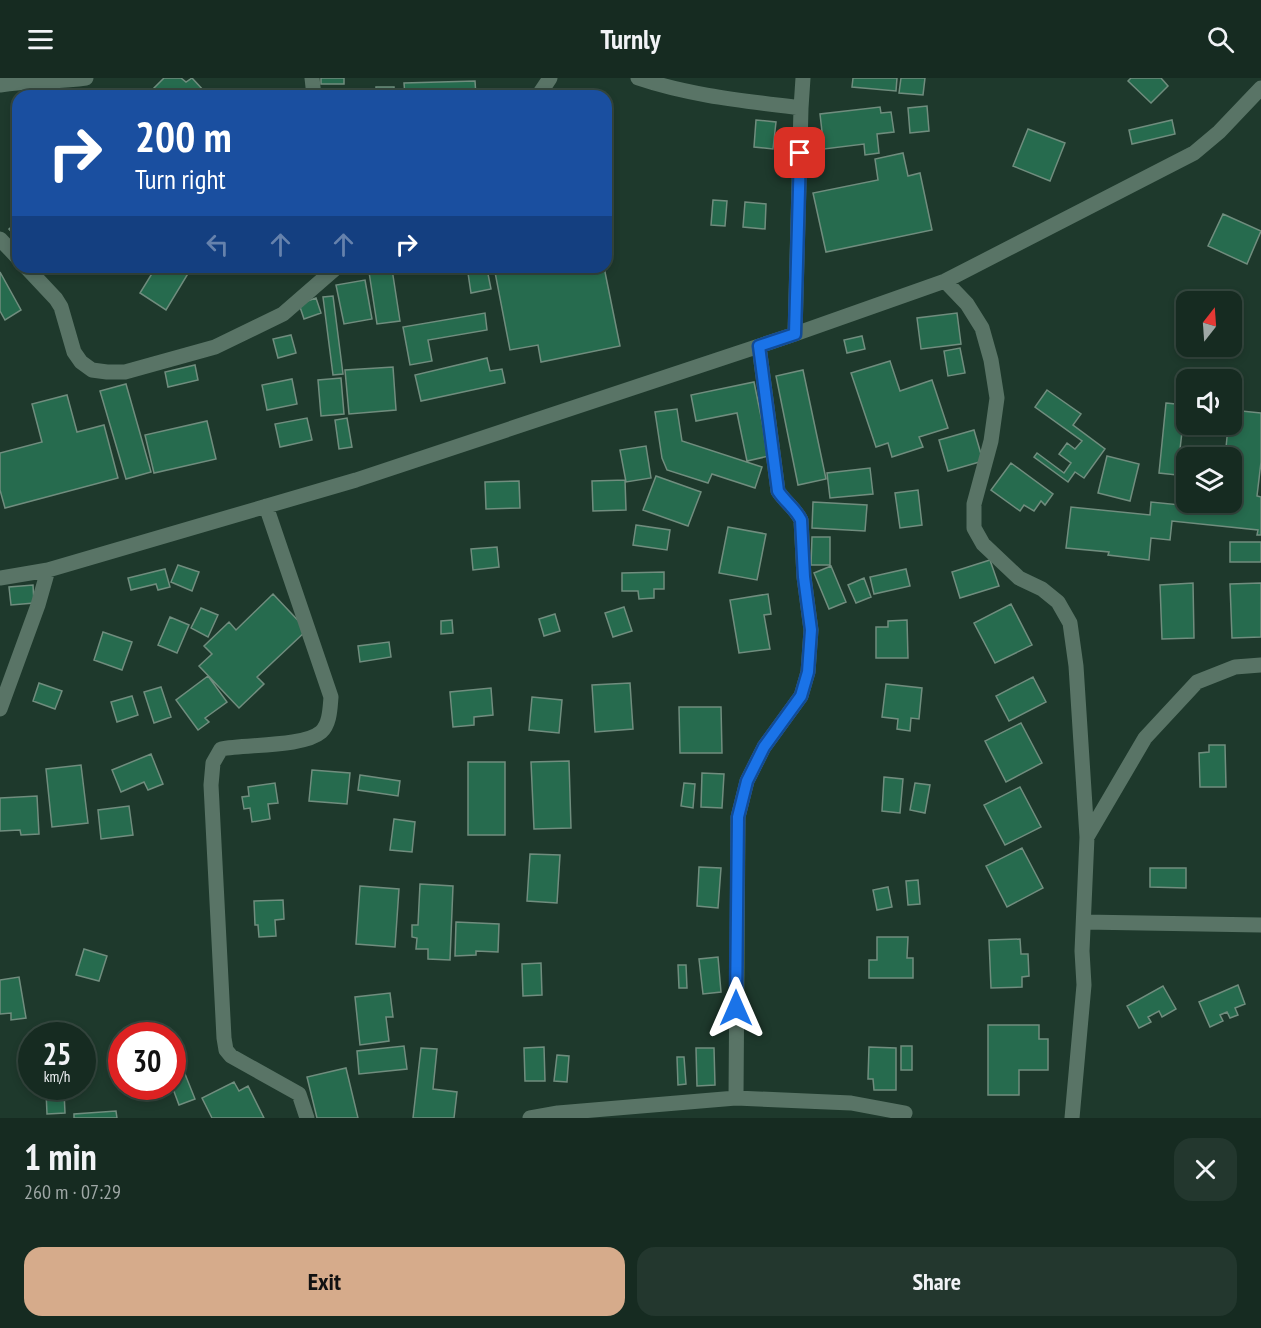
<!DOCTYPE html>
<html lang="en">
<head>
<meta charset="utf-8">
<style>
	body { margin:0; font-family:"PT Sans Narrow",sans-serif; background:#23372e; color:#f1f3f6; height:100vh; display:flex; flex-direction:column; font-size:22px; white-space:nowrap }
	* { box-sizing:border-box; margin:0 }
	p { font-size:20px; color:#9ea7a5 }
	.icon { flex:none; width:33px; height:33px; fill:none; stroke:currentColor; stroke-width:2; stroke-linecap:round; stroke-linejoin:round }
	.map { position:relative; height:1040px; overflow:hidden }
	.sheet { display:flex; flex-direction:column; background:#162b21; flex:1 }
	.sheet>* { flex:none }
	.banner { position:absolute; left:12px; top:12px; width:600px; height:183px; border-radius:18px; box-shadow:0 3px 9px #0003,0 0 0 2px #35473f; background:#1a4fa0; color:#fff; overflow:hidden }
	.needle { width:39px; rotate:17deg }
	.tools { position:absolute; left:1176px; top:213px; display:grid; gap:12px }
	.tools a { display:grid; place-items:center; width:66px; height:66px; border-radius:12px; background:#162b21; box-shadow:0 3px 9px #0003,0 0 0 2px #35473f; font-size:30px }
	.speed { position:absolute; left:18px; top:944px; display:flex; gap:12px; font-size:30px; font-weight:700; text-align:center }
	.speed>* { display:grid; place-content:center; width:78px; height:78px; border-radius:50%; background:#162b21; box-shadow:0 3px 9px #0003,0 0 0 2px #35473f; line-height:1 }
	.speed small { font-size:15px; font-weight:400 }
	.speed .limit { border:9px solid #d22; background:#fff; color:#111 }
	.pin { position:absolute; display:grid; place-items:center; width:51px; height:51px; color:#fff; margin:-26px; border-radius:12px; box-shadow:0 3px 9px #0006 }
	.me { position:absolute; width:66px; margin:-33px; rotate:0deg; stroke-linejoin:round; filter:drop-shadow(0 0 4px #0008) }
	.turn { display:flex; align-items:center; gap:21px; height:126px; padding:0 24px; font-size:27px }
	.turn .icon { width:78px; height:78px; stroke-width:2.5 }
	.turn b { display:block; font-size:42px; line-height:51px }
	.lanes { display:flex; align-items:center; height:57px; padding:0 24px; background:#0003; justify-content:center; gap:30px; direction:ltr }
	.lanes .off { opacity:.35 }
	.round { display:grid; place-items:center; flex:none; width:63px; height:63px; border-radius:18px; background:#23372e }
	.head { display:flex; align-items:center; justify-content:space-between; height:102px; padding:0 24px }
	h1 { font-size:36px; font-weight:700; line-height:45px }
	.button { display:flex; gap:12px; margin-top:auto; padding:12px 24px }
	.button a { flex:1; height:69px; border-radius:18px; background:#d6ab8b; color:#111; font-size:24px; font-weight:700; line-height:69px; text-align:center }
	.button a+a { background:#23372e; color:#f1f3f6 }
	header { display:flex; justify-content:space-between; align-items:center; height:78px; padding:0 24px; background:#162b21; font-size:27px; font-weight:700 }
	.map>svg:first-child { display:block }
	.building { fill:#266b4e; stroke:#708d7e; stroke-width:1.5 }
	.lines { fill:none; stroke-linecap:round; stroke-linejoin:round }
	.street { stroke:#597466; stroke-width:15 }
	.route-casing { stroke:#114b97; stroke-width:15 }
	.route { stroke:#1a73e8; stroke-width:10 }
</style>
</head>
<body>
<header><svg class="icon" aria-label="menu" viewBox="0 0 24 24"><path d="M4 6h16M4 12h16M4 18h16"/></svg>Turnly<svg class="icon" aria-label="search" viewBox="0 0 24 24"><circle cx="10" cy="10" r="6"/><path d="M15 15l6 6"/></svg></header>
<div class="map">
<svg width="1261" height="1040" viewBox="0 0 1261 1040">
	<rect width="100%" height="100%" fill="#1e392c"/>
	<path class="building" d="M 164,0 L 181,0 L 186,4 L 192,0 L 205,14 L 201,18 L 155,18 L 150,14 Z
		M 321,0 L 344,0 L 344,6 L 321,6 Z
		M 853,0 L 897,0 L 896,13 L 852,9 Z
		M 901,0 L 925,0 L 923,17 L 899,15 Z
		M 1131,0 L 1161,0 L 1168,8 L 1151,25 L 1128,3 Z
		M 475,3 L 476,18 L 405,18 L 404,5 Z
		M 376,9 L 394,9 L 394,18 L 376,18 Z
		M 927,28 L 929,53 L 910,55 L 908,30 Z
		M 880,29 L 881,35 L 891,34 L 894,54 L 877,56 L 879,75 L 865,77 L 864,66 L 824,71 L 820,36 Z
		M 756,42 L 776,44 L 773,71 L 754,69 Z
		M 1172,42 L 1175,56 L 1132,66 L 1129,52 Z
		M 1028,51 L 1065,65 L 1050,103 L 1013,88 Z
		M 903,75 L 908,98 L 920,95 L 932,152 L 826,174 L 813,115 L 878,102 L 875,81 Z
		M 713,122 L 727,123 L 725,148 L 711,147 Z
		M 745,124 L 766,126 L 765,151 L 743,149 Z
		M 1223,136 L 1261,153 L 1247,186 L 1208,168 Z
		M 18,143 L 18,161 L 9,151 Z
		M 156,189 L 192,189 L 166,232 L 140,215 Z
		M 237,189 L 272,189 L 238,195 Z
		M 394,189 L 433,189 L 415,194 L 413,189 L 395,195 Z
		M 494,189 L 604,189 L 620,268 L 541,284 L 538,267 L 510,272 Z
		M 392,191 L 400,243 L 377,246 L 369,194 Z
		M 487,191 L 491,211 L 471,215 L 468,195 Z
		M 0,194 L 21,232 L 5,242 L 0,233 Z
		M 365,202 L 372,241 L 344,246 L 336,207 Z
		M 333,218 L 343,296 L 333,297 L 323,219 Z
		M 316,220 L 321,235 L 304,241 L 299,226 Z
		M 485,235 L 487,252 L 428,262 L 432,283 L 410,287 L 403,249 Z
		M 957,235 L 961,266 L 921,271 L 917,240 Z
		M 291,257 L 296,275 L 278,280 L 273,261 Z
		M 862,258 L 865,271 L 847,275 L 844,262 Z
		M 960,270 L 965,295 L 948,298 L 944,273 Z
		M 487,280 L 490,293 L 502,291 L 505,305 L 421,323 L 415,297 Z
		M 890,283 L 900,313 L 932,302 L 948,350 L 919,359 L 923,369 L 892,379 L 888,365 L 876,369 L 851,295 Z
		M 195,287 L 198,302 L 168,309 L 165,294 Z
		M 393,289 L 396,332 L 349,336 L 345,292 Z
		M 803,292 L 826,401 L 798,407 L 776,298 Z
		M 341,300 L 344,336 L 321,338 L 318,302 Z
		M 292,301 L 297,326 L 267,332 L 262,307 Z
		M 754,304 L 769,378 L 747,383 L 737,335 L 696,343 L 691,317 Z
		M 126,306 L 151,394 L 126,401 L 100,313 Z
		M 1047,312 L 1081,336 L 1073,347 L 1105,371 L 1084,400 L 1075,394 L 1068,404 L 1034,379 L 1037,375 L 1064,395 L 1071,385 L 1059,376 L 1067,365 L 1075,371 L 1082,363 L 1035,329 Z
		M 67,317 L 77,354 L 104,347 L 118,400 L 5,430 L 0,412 L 0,375 L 42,364 L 32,326 Z
		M 1166,325 L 1186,327 L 1186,346 L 1232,346 L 1232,332 L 1261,335 L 1261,384 L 1257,418 L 1261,419 L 1261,457 L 1257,457 L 1258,452 L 1172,443 L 1170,462 L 1151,460 L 1149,482 L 1108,477 L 1109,474 L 1066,470 L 1071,429 L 1150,437 L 1151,424 L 1220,431 L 1220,424 L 1232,424 L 1232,380 L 1225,380 L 1228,349 L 1204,347 L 1203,356 L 1182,354 L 1177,397 L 1159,395 Z
		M 677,331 L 682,363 L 762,389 L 755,410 L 712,396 L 708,405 L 667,392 L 662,380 L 655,334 Z
		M 307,340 L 312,362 L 280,369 L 275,346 Z
		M 347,340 L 352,369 L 339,371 L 335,342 Z
		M 207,343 L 216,381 L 154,395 L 145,357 Z
		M 974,352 L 983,383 L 948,393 L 939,362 Z
		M 646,368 L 651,400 L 626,404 L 620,372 Z
		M 1107,378 L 1139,386 L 1130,423 L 1098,415 Z
		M 1011,385 L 1053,416 L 1045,427 L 1041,423 L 1034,433 L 1024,427 L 1020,433 L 991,412 Z
		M 870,390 L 873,416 L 830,420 L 827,395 Z
		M 656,398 L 701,414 L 688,448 L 643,432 Z
		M 625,402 L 626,432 L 593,433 L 592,403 Z
		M 519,403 L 520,430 L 486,431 L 485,404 Z
		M 918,412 L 922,447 L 900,450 L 895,415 Z
		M 813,424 L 867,427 L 865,453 L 812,450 Z
		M 636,447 L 670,452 L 667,472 L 633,467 Z
		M 728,449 L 766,456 L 757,502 L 719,495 Z
		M 812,459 L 830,459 L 830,487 L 811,487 Z
		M 1230,464 L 1261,464 L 1261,484 L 1230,484 Z
		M 497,469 L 499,489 L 473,492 L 471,471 Z
		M 990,482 L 999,508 L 960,520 L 952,494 Z
		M 178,487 L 199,494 L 192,513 L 171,504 Z
		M 831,488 L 846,524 L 829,531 L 814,495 Z
		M 165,491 L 170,509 L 158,512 L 156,506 L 131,512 L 128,500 Z
		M 906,491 L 910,508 L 874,516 L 870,499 Z
		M 664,494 L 664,511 L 654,511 L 654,520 L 639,521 L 638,513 L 622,513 L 622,495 Z
		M 864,500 L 871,519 L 856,525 L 848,507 Z
		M 1193,505 L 1194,560 L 1162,561 L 1160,507 Z
		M 1261,505 L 1261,559 L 1232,560 L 1230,506 Z
		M 33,507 L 34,525 L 11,527 L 9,509 Z
		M 273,516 L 307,552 L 257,599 L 264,606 L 239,630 L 199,588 L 212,576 L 204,568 L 229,544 L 236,552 Z
		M 768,516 L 771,536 L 764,537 L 770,571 L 739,575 L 730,522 Z
		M 1011,526 L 1032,567 L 995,585 L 974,545 Z
		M 624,529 L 632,553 L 613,559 L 605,535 Z
		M 201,530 L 218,537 L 208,559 L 191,550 Z
		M 555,536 L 560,553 L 544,558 L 539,541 Z
		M 170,539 L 189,547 L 177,575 L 158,567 Z
		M 452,542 L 453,555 L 441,556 L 441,543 Z
		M 907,542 L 908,580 L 876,580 L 876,549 L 888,549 L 888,543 Z
		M 103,554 L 132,564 L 122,592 L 94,582 Z
		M 389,564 L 391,579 L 360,584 L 358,568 Z
		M 208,598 L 227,624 L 205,640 L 209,644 L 198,652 L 176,622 Z
		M 1033,599 L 1046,624 L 1009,643 L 996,618 Z
		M 39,605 L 62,613 L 55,631 L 33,623 Z
		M 630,605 L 633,651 L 595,654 L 592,607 Z
		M 886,606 L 922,610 L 919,641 L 911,640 L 910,653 L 897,651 L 898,641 L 882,639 Z
		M 161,609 L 171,639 L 154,645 L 144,614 Z
		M 491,610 L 493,637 L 474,639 L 474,647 L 453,649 L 450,614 Z
		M 132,618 L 138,637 L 117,644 L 111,624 Z
		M 532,619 L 562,622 L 559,655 L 529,652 Z
		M 679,629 L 721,629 L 722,675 L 680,675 Z
		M 1021,645 L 1042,685 L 1006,704 L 985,663 Z
		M 1209,667 L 1225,667 L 1226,709 L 1200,709 L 1199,675 L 1209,674 Z
		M 151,676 L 163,706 L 148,712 L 144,704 L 121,714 L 112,692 Z
		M 569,683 L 571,750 L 534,751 L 531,684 Z
		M 468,684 L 505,684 L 505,757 L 468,757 Z
		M 81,687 L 88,745 L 52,749 L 46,691 Z
		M 312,692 L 350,695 L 347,726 L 309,723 Z
		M 702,695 L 724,696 L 722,730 L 701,729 Z
		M 360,697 L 400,703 L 398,718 L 358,712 Z
		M 884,699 L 903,701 L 900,735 L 882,733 Z
		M 275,705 L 278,725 L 268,726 L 270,741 L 252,744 L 250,730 L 244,731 L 242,719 L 249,718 L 248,709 Z
		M 684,705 L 695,706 L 693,730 L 681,728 Z
		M 915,705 L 930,707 L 925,735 L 910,732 Z
		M 1020,709 L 1041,749 L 1005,767 L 984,727 Z
		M 37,718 L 39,756 L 21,757 L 20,752 L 0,753 L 0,720 Z
		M 129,728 L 133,757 L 101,761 L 98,732 Z
		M 394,741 L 415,744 L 412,774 L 390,772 Z
		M 1022,770 L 1043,810 L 1007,829 L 986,788 Z
		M 530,776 L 560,777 L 557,825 L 527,823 Z
		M 699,789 L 721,790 L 718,830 L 697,828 Z
		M 1150,790 L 1186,790 L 1186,810 L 1150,809 Z
		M 918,802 L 920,826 L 908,827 L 906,803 Z
		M 420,806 L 453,808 L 450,882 L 428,881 L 428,871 L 416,871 L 417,860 L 412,859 L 412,847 L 418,847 Z
		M 360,808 L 399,811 L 395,869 L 356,866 Z
		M 888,809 L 892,829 L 877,832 L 873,812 Z
		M 283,822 L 284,841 L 275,842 L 276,858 L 259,859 L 258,847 L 255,847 L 254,823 Z
		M 456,844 L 499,846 L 498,874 L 476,873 L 476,877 L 455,878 Z
		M 877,859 L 908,859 L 907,880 L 913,880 L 913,900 L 869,900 L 869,882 L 877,882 Z
		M 1020,861 L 1021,876 L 1028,876 L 1029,898 L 1022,899 L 1022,909 L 991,910 L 989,862 Z
		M 84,871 L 107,878 L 99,903 L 76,897 Z
		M 718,879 L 721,914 L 703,916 L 699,881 Z
		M 541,885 L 542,917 L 523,918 L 522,886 Z
		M 678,887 L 686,887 L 687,910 L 679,910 Z
		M 19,899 L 26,940 L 11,942 L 11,935 L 0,936 L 0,902 Z
		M 1238,907 L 1245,926 L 1235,930 L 1238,937 L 1230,940 L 1227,934 L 1220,937 L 1223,943 L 1210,949 L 1199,924 Z
		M 1163,908 L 1176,931 L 1162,939 L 1159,933 L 1148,939 L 1151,944 L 1139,950 L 1127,928 Z
		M 390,915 L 393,939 L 386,939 L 389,963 L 360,967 L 355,919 Z
		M 988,947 L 1039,947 L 1039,961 L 1048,961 L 1048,992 L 1019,992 L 1019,1017 L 988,1017 Z
		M 404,968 L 407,991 L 359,996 L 357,973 Z
		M 901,968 L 912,968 L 912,992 L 901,992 Z
		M 544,969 L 545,1003 L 525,1003 L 524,970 Z
		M 869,969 L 896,970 L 896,1012 L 874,1012 L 873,1001 L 868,1001 Z
		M 421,970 L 437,971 L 433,1011 L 457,1014 L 454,1040 L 413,1040 Z
		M 696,970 L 714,970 L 715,1007 L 697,1008 Z
		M 557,977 L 569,978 L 567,1004 L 554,1003 Z
		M 677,979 L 684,979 L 686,1006 L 678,1007 Z
		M 346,990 L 358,1040 L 317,1040 L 307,999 Z
		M 185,996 L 195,1021 L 179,1027 L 172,1008 L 172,1001 Z
		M 234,1004 L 239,1013 L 248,1008 L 264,1040 L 212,1040 L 202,1020 Z
		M 46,1013 L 64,1013 L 65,1035 L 47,1036 Z
		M 116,1033 L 117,1040 L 74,1040 L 74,1036 Z"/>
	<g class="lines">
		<path class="street" d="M 312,0 L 314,18
			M 638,0 C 691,18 746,23 801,30
			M 0,7 C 29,2 57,4 86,0
			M 538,18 L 550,0
			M 0,161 L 18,180
			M 26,189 L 56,221 L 61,229 L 74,274 L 81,284 L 92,292 L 107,294 L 125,294 L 215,269 L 283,236 L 337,189
			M 945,203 L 967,226 L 982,250 L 991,282 L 997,320 L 991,363 L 974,426 L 974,450 L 983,466 L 1019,500 L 1042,511 L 1058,524 L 1070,545 L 1076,588 L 1087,759 L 1082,873 L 1084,907 L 1072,1040
			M 795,256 L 801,30 L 803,0
			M 266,428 L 331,619 C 330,630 330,646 321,654 C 304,669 246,666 221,671 L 213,685 L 211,707 L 224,960 L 226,972 L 231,978 L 299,1016 L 307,1040
			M 0,500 L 48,492 L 356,402 L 795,256 L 945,203 L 1194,75 L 1219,54 L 1261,10
			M 0,631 L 38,527 L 48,492
			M 1087,759 L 1145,660 L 1197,604 L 1235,589 L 1261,587
			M 1084,844 L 1261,847
			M 736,1020 L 738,739 L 747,703 L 764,669 L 801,618 L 808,594 L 811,552 L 804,499 L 801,442 C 795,430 785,424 778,413 L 759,268
			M 530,1040 L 558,1035 L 736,1020 L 851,1025 L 905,1035"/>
	</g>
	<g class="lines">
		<defs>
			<path id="route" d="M 736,930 L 738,739 L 747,703 L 764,669 L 801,618 L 808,594 L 811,552 L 804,499 L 801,442 C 795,430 785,424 778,413 L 759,268 L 795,256 L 800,75"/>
		</defs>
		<use href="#route" class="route-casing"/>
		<use href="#route" class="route"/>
	</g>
</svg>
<div class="tools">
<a><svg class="needle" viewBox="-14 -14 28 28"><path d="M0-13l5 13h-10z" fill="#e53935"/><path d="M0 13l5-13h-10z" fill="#9ea7a5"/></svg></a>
<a><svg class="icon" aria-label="sound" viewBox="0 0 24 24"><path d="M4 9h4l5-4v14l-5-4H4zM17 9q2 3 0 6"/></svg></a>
<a><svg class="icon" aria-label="layers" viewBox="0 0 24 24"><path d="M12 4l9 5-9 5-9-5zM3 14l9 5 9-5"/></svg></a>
</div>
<div class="speed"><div>25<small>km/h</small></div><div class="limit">30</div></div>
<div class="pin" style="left:800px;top:75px;background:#d93025"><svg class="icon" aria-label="arrive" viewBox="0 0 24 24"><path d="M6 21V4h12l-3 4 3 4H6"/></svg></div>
<svg class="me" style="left:736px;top:930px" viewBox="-20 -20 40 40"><path d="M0-17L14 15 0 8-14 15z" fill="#1a73e8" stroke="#fff" stroke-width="4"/></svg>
<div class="banner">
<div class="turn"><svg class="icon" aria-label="right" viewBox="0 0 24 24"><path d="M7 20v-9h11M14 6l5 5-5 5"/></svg><div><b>200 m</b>Turn right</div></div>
<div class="lanes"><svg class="icon off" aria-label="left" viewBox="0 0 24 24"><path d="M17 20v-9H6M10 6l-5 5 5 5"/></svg><svg class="icon off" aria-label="ahead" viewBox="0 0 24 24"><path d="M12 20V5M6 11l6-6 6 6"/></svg><svg class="icon off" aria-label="ahead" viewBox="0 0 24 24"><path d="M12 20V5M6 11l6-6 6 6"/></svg><svg class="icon" aria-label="right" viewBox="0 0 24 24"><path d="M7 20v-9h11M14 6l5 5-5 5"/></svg></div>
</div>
</div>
<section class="sheet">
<div class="head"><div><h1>1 min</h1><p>260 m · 07:29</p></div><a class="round"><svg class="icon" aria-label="close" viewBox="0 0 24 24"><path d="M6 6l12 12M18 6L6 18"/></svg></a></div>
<div class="button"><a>Exit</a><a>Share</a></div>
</section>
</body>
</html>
